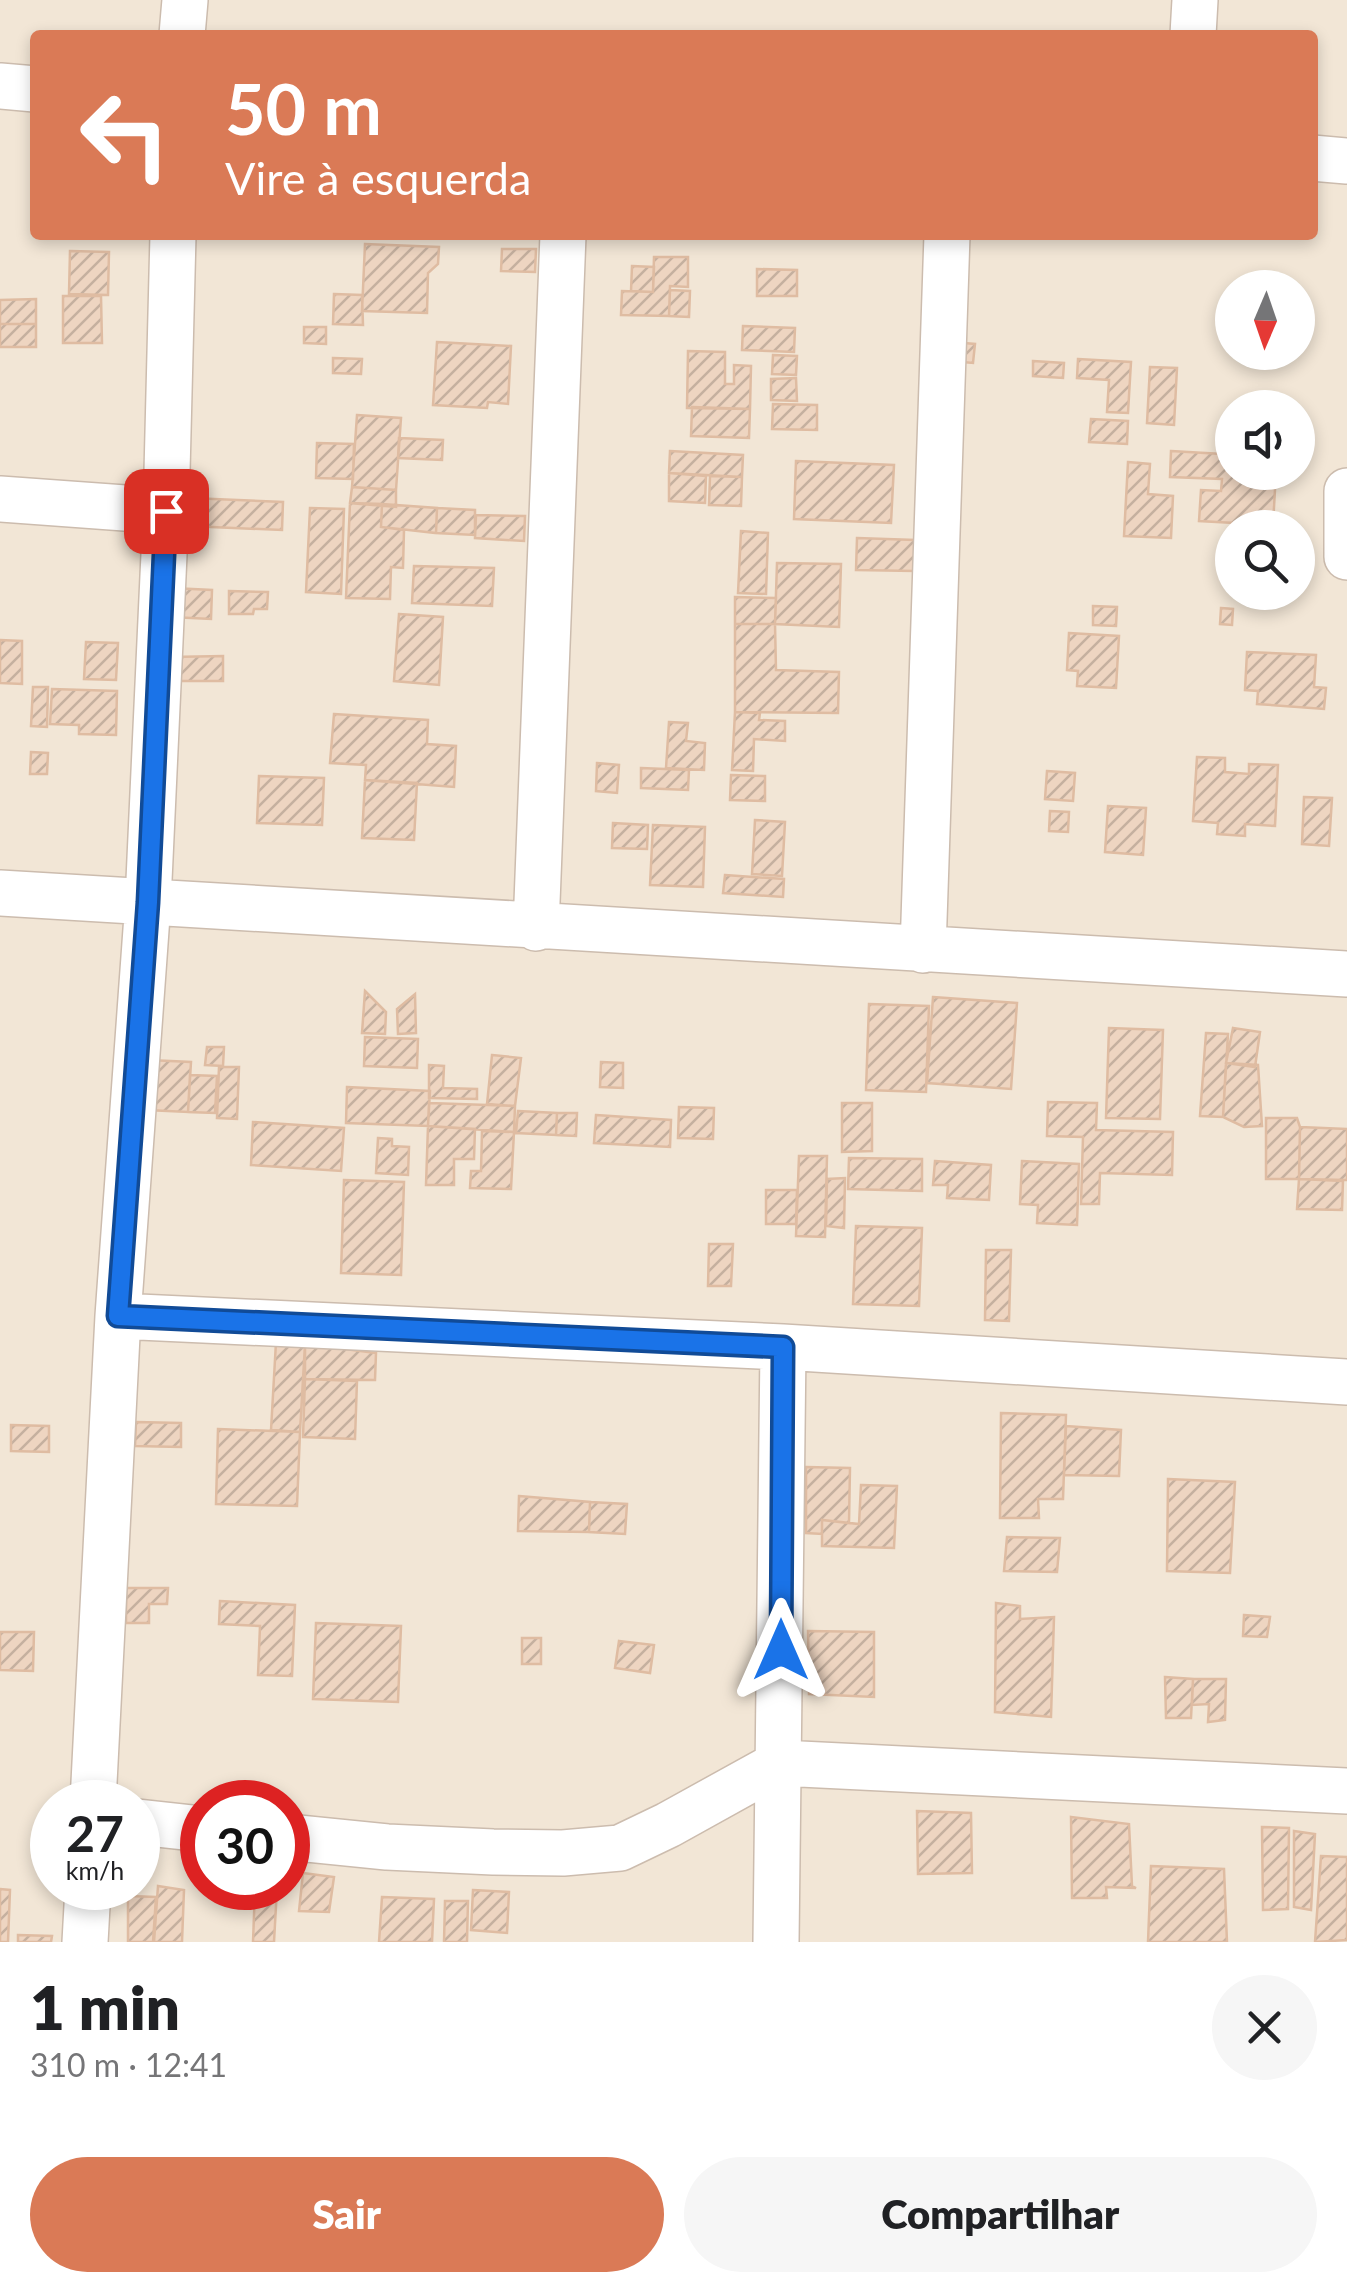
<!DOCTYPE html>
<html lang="pt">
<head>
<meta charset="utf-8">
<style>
	body { margin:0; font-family:Lato,sans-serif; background:#f6f6f6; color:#202124; height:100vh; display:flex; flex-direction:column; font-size:38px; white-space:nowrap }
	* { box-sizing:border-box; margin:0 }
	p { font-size:32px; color:#757577 }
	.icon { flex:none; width:55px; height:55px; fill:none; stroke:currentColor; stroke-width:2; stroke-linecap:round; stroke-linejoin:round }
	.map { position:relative; height:1942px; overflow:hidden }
	.drawer { display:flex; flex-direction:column; background:#fff; flex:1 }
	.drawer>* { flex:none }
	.guide { position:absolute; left:30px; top:30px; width:1288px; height:210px; border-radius:10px; box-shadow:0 5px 15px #0003; background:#da7a56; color:#fff; overflow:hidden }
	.needle { width:65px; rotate:182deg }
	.controls { position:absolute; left:1215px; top:270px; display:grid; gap:20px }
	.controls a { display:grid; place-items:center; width:100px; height:100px; border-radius:50%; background:#fff; box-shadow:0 5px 15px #0003; font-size:50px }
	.speed { position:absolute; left:30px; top:1780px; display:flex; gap:20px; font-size:50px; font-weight:700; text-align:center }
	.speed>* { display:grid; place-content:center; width:130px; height:130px; border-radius:50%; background:#fff; box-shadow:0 5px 15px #0003; line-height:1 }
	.speed small { font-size:25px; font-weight:400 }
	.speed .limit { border:15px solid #d22; background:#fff; color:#111 }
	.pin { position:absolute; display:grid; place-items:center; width:85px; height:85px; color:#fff; margin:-42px; border-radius:20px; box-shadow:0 5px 15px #0006 }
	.me { position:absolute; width:110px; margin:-55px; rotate:0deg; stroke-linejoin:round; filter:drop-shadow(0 0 8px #0008) }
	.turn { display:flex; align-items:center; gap:35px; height:210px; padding:0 30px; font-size:45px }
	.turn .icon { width:130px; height:130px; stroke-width:2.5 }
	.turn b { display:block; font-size:70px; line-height:85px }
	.round { display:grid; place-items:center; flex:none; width:105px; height:105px; border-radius:52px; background:#f6f6f6 }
	.summary { display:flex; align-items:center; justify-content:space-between; height:170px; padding:0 30px }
	h1 { font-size:60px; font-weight:800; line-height:75px }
	.primary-button { display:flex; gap:20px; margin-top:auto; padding:20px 30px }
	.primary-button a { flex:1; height:115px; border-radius:60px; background:#da7a56; color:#fff; font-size:40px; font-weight:800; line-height:115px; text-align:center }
	.primary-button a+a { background:#f6f6f6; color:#202124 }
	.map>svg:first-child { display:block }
	.residential { fill:#f2e6d6; fill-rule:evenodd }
	.building { fill:url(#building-hatch); stroke:#dfbca2; stroke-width:2.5 }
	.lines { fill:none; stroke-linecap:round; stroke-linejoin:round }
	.minor-casing { stroke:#ccbcae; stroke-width:48 }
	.minor { stroke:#fff; stroke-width:45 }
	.route-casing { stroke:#114b97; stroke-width:25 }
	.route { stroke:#1a73e8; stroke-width:18 }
</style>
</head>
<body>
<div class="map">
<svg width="1347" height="1942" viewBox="0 0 1347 1942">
	<defs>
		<pattern id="building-hatch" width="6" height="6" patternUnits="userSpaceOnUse" patternTransform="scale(2.5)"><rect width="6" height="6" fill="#eed5c1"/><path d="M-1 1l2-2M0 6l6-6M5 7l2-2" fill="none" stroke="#c5b09f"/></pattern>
	</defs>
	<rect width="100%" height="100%" fill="#fbf4e7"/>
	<path class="residential" d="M 0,0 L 1347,0 L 1347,1942 L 0,1942 ZM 35,35 L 1312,35 L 1312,235 L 35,235 ZM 1232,288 L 1298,288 L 1298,352 L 1232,352 ZM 1232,408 L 1298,408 L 1298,472 L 1232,472 ZM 1232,528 L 1298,528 L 1298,592 L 1232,592 ZM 52,1802 L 138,1802 L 138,1888 L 52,1888 ZM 202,1802 L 288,1802 L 288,1888 L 202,1888 Z"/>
	<path class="building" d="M 365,244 L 439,247 L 438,264 L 428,273 L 427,313 L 362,311 Z
		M 502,249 L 536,249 L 535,272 L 501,271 Z
		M 70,251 L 109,252 L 108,295 L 69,294 Z
		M 654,257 L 688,257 L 688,287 L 670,286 L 669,316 L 621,315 L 622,291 L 653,292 Z
		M 632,266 L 654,267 L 653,292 L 631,291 Z
		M 757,269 L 797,270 L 797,296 L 757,296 Z
		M 670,290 L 690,291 L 689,317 L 669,316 Z
		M 334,294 L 362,295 L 363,325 L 333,324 Z
		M 63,296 L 101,296 L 102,343 L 63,343 Z
		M 36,299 L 36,324 L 0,324 L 0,300 Z
		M 0,324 L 36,324 L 36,347 L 0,347 Z
		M 743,326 L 795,328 L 794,352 L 742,350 Z
		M 304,327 L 326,327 L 326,344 L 304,343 Z
		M 437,342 L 511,346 L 508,404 L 488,402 L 487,408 L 433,405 Z
		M 964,343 L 975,344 L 973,363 L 963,362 Z
		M 688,351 L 725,352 L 725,384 L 734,384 L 734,365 L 751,366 L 750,409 L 687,408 Z
		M 773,355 L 797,356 L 796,375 L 772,374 Z
		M 333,358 L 362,359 L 361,374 L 333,373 Z
		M 1078,359 L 1131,362 L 1128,413 L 1107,412 L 1109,380 L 1077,378 Z
		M 1033,361 L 1064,363 L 1063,378 L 1033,376 Z
		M 1150,367 L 1177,368 L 1174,425 L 1147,423 Z
		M 796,378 L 797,401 L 771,400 L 771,379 Z
		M 773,404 L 817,405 L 817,430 L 772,429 Z
		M 692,407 L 750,409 L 749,438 L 691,436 Z
		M 357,415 L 401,418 L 396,490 L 352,487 Z
		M 1091,419 L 1128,421 L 1127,444 L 1089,442 Z
		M 399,438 L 443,440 L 442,460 L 398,458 Z
		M 317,443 L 354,444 L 353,479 L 316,478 Z
		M 670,451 L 743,455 L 742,477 L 669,473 Z
		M 1171,451 L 1222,454 L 1222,461 L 1232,461 L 1232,472 L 1276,472 L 1273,525 L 1199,521 L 1201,490 L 1221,491 L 1222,479 L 1170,477 Z
		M 796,461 L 894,465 L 891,523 L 794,519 Z
		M 1128,462 L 1150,464 L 1148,494 L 1173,496 L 1171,538 L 1124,536 Z
		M 669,473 L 706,476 L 705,503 L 669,501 Z
		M 710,476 L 742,477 L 741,506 L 709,505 Z
		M 352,487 L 396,490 L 396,507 L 350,503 Z
		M 190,498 L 283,502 L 282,530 L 189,526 Z
		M 350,503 L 382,504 L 381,527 L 404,530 L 403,568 L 391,567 L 390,599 L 346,598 Z
		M 382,504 L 437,508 L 436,533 L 381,527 Z
		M 310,508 L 344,509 L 341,594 L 306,592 Z
		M 437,508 L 475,510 L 475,535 L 436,533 Z
		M 476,515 L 525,516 L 524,541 L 475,538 Z
		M 741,531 L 768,533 L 766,594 L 738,593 Z
		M 857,538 L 915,540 L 914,571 L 856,570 Z
		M 777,563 L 841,564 L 839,627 L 775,624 Z
		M 414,566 L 494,568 L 492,606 L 412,603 Z
		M 172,588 L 212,590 L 211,619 L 171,617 Z
		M 229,591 L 268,592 L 267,609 L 254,609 L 253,614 L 229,614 Z
		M 735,597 L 776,598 L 775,624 L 735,624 Z
		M 1093,606 L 1117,607 L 1116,626 L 1093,625 Z
		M 1221,608 L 1233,609 L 1232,625 L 1220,624 Z
		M 399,614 L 443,617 L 439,685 L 394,681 Z
		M 735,624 L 775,624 L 776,670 L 839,672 L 838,713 L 735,712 Z
		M 1069,633 L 1119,636 L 1116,688 L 1077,686 L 1078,671 L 1067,670 Z
		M 0,640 L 22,641 L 22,684 L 0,683 Z
		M 86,642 L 118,643 L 116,680 L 84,679 Z
		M 1247,652 L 1316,655 L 1314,687 L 1326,688 L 1324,709 L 1257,704 L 1258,691 L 1245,690 Z
		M 223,656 L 223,681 L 171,681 L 171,657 Z
		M 33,687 L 48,687 L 47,727 L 31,726 Z
		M 52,689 L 117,691 L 116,735 L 79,734 L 79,725 L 50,724 Z
		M 735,712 L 760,713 L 759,720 L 785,721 L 785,741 L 754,739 L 753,771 L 732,770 Z
		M 334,714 L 428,720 L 427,744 L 456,746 L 454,787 L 365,780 L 366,765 L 330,763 Z
		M 669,722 L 688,723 L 686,741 L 705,743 L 704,770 L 666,768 Z
		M 31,752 L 48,753 L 47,774 L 30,774 Z
		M 1197,757 L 1225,758 L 1225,772 L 1249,774 L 1249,764 L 1278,765 L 1275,826 L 1245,824 L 1245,836 L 1217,834 L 1218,823 L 1193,821 Z
		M 597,763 L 619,765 L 617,793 L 596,791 Z
		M 641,768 L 689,770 L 688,790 L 641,788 Z
		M 1047,771 L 1075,773 L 1073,801 L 1045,799 Z
		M 731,775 L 765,776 L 765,801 L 730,800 Z
		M 259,776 L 324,778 L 322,825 L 257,823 Z
		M 365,780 L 417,783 L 414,840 L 362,838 Z
		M 1304,797 L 1332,798 L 1329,846 L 1302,844 Z
		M 1108,806 L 1146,808 L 1143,855 L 1105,852 Z
		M 1050,811 L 1069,812 L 1068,832 L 1049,831 Z
		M 755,820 L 785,822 L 782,876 L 752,874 Z
		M 613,823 L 648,825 L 647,849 L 612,848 Z
		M 653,825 L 705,827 L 703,887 L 650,885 Z
		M 725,875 L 784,879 L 783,897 L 723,893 Z
		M 365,991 L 386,1012 L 385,1034 L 362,1033 Z
		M 415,994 L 416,1033 L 398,1034 L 397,1009 Z
		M 933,997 L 1017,1003 L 1011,1089 L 927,1083 Z
		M 869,1004 L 929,1006 L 926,1092 L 866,1090 Z
		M 1109,1028 L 1163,1030 L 1160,1119 L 1106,1118 Z
		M 1233,1028 L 1260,1032 L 1255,1067 L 1226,1063 Z
		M 1206,1033 L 1228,1034 L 1223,1117 L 1200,1116 Z
		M 365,1037 L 418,1039 L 417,1068 L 364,1066 Z
		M 207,1047 L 224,1047 L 223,1066 L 205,1065 Z
		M 492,1055 L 521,1058 L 515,1106 L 487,1104 Z
		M 149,1060 L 191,1062 L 188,1112 L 147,1110 Z
		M 601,1062 L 623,1063 L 623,1088 L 600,1087 Z
		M 1226,1063 L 1258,1065 L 1262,1126 L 1244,1127 L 1223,1117 Z
		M 429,1065 L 444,1066 L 443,1088 L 477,1089 L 477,1099 L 429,1098 Z
		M 219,1067 L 239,1067 L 237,1119 L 217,1118 Z
		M 190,1075 L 217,1076 L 215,1113 L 188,1112 Z
		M 347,1087 L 430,1091 L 428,1126 L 346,1123 Z
		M 1048,1102 L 1097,1103 L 1096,1130 L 1173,1132 L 1172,1175 L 1100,1173 L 1099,1204 L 1081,1204 L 1083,1137 L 1047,1136 Z
		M 429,1103 L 515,1106 L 514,1132 L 428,1126 Z
		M 842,1103 L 872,1103 L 872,1151 L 842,1152 Z
		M 679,1107 L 714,1108 L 713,1139 L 678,1138 Z
		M 518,1111 L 557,1113 L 556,1135 L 516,1133 Z
		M 557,1113 L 577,1113 L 576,1136 L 556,1135 Z
		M 596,1115 L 671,1120 L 670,1147 L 594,1143 Z
		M 1266,1118 L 1297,1118 L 1300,1127 L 1299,1179 L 1266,1179 Z
		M 253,1122 L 344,1128 L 341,1171 L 251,1165 Z
		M 428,1126 L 475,1129 L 474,1159 L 454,1159 L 454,1185 L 426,1185 Z
		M 1300,1127 L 1347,1129 L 1347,1180 L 1299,1179 Z
		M 482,1131 L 514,1132 L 511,1189 L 470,1188 L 471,1171 L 481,1171 Z
		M 378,1138 L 392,1139 L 392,1146 L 409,1147 L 408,1175 L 376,1173 Z
		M 799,1156 L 827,1156 L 825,1237 L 796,1236 Z
		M 849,1158 L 922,1159 L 922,1191 L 848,1189 Z
		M 935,1161 L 991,1165 L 989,1200 L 947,1198 L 948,1185 L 933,1185 Z
		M 1022,1161 L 1079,1164 L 1077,1225 L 1037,1223 L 1038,1205 L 1020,1204 Z
		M 845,1178 L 844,1228 L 826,1226 L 827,1179 Z
		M 1299,1179 L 1343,1181 L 1342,1210 L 1297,1209 Z
		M 344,1180 L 404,1182 L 401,1275 L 341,1273 Z
		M 766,1190 L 797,1190 L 796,1224 L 766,1224 Z
		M 856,1226 L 922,1228 L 919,1306 L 853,1304 Z
		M 709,1244 L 733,1244 L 731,1286 L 708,1286 Z
		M 986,1250 L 1011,1250 L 1009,1321 L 985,1320 Z
		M 276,1342 L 305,1344 L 300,1432 L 271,1430 Z
		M 305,1344 L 376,1353 L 375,1380 L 305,1379 Z
		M 305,1379 L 357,1381 L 355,1439 L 303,1437 Z
		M 1001,1413 L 1066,1415 L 1063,1499 L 1038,1499 L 1039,1518 L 1000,1518 Z
		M 136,1422 L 181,1423 L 181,1447 L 135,1446 Z
		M 11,1425 L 49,1426 L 49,1452 L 11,1451 Z
		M 1066,1426 L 1121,1430 L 1119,1476 L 1064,1475 Z
		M 218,1429 L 300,1432 L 297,1506 L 216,1504 Z
		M 806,1467 L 850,1468 L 849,1523 L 822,1520 L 822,1534 L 806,1533 Z
		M 1168,1479 L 1235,1482 L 1230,1573 L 1167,1571 Z
		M 861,1485 L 897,1486 L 894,1548 L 822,1546 L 822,1520 L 859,1524 Z
		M 519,1496 L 590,1502 L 589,1532 L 518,1531 Z
		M 590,1502 L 627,1504 L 625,1534 L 589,1532 Z
		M 1007,1537 L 1060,1538 L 1057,1572 L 1004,1571 Z
		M 126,1588 L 168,1588 L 167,1604 L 149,1604 L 149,1623 L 126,1623 Z
		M 220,1601 L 295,1605 L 292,1676 L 258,1675 L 260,1626 L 219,1624 Z
		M 996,1603 L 1020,1606 L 1020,1619 L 1054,1617 L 1051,1717 L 995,1712 Z
		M 1244,1615 L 1270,1617 L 1267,1637 L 1243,1636 Z
		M 316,1623 L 401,1626 L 398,1702 L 313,1699 Z
		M 808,1631 L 874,1632 L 874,1697 L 809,1694 Z
		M 0,1632 L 34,1632 L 33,1671 L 0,1670 Z
		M 522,1638 L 541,1638 L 541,1664 L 522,1664 Z
		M 619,1641 L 654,1645 L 650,1673 L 615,1668 Z
		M 1165,1677 L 1193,1679 L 1191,1718 L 1166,1718 Z
		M 1193,1679 L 1226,1679 L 1225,1720 L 1208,1722 L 1209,1704 L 1192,1705 Z
		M 917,1811 L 971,1813 L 972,1873 L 918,1874 Z
		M 1071,1817 L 1129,1824 L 1132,1886 L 1136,1888 L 1106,1887 L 1107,1898 L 1072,1898 Z
		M 1262,1827 L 1289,1828 L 1288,1909 L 1263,1910 Z
		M 1294,1831 L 1315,1834 L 1311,1910 L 1294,1907 Z
		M 1321,1856 L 1347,1857 L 1347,1940 L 1315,1942 Z
		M 1151,1866 L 1224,1869 L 1227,1942 L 1148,1942 Z
		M 303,1873 L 334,1877 L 329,1912 L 299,1911 Z
		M 158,1886 L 184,1890 L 182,1942 L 154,1942 Z
		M 255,1888 L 277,1888 L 274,1942 L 253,1942 Z
		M 0,1889 L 10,1890 L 8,1942 L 0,1942 Z
		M 473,1890 L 509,1892 L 507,1933 L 471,1930 Z
		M 128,1896 L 156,1897 L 153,1942 L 128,1942 Z
		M 382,1897 L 434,1899 L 432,1942 L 379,1942 Z
		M 445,1901 L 468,1901 L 467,1942 L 444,1942 Z
		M 18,1935 L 52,1936 L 51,1942 L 18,1942 Z"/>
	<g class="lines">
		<defs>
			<path id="minor" d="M 182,35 L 185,0
				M 1193,35 L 1195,0
				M 0,86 L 35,89
				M 1312,158 L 1347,161
				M 1347,491 L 1347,557
				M 0,499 L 166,511
				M 0,893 L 1347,974
				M 536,928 L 563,235
				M 923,950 L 947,235
				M 118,1316 L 783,1347 L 1347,1382
				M 93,1802 L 118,1316 L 148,902 L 166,511 L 173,235
				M 138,1822 L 202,1829
				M 288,1837 L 387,1847 L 493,1852 L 563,1853 L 620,1848 L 668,1825 L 780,1763 L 1347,1791
				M 85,1942 L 88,1888
				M 776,1942 L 783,1347"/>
		</defs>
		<use href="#minor" class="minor-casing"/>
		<use href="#minor" class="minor"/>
	</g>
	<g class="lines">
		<defs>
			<path id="route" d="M 166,511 L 148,902 L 118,1316 L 783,1347 L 781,1650"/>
		</defs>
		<use href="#route" class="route-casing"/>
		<use href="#route" class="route"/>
	</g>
</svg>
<div class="controls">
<a><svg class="needle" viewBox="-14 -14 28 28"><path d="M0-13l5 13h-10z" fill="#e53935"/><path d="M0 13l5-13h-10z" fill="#757577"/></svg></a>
<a><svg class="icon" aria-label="sound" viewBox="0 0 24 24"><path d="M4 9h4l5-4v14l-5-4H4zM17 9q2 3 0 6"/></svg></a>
<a><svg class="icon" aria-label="search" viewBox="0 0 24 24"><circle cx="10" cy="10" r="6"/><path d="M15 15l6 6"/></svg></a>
</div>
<div class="speed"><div>27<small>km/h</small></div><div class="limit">30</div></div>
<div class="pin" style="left:166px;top:511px;background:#d93025"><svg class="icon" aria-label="arrive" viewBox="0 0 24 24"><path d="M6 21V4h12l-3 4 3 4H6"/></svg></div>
<svg class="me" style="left:781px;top:1650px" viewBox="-20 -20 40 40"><path d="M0-17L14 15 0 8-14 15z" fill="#1a73e8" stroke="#fff" stroke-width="4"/></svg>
<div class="guide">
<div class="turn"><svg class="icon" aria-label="left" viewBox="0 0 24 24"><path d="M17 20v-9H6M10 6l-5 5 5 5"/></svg><div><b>50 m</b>Vire à esquerda</div></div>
</div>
</div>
<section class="drawer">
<div class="summary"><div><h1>1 min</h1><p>310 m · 12:41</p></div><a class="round"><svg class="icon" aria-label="close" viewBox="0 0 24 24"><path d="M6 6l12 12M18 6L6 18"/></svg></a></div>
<div class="primary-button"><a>Sair</a><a>Compartilhar</a></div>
</section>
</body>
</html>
